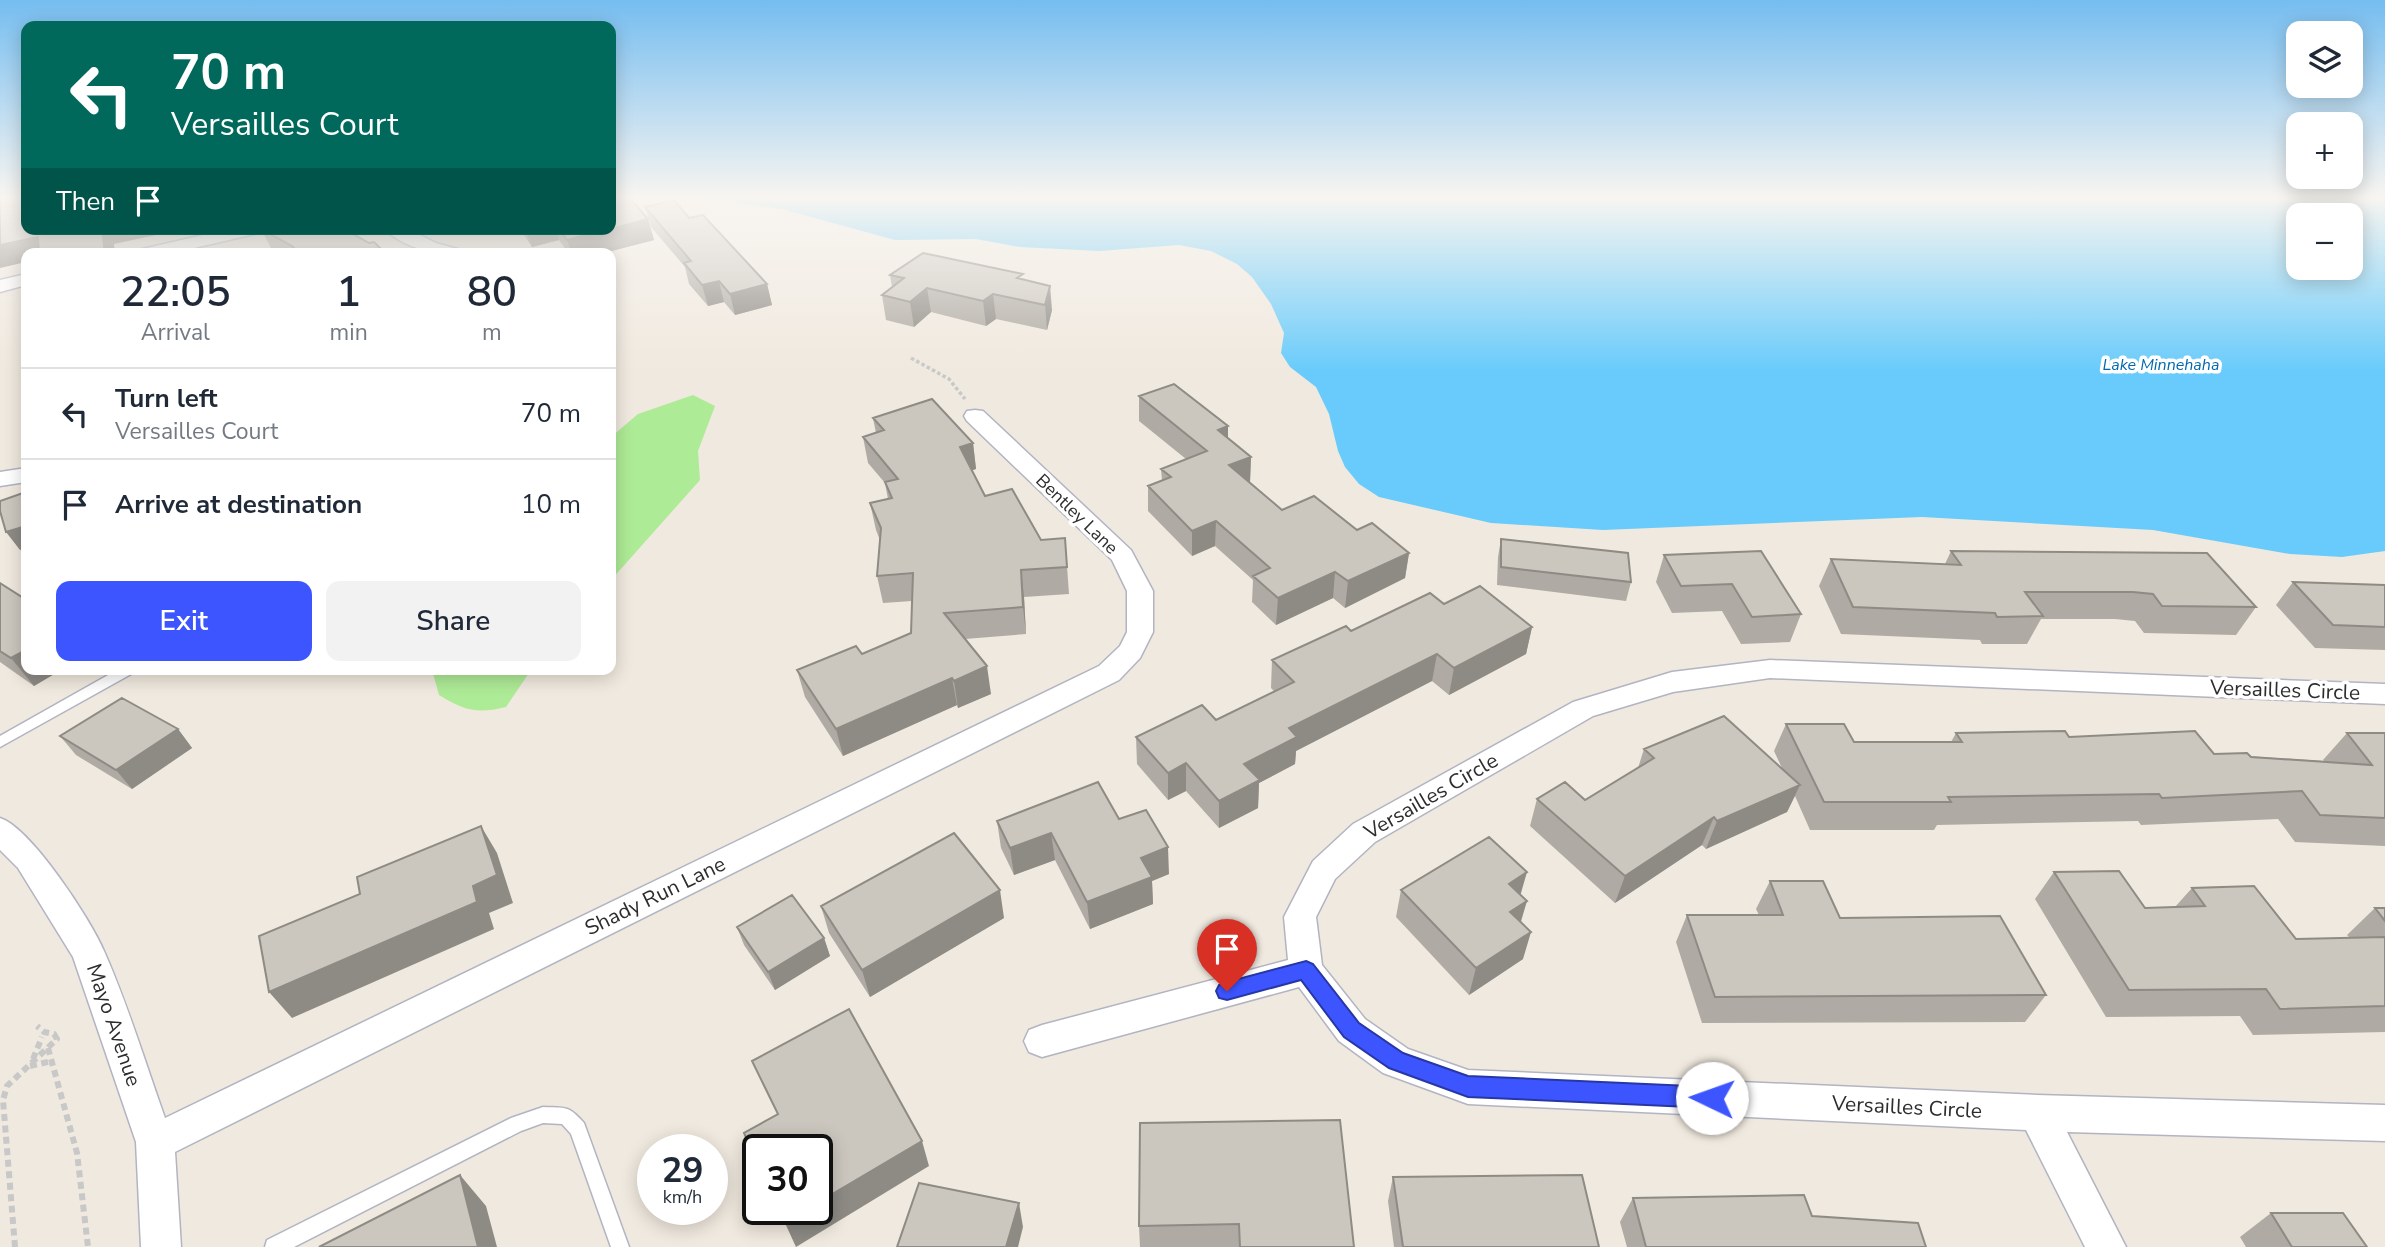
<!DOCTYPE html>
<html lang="en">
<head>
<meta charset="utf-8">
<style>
	body { margin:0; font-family:"Nunito Sans",sans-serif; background:#f2f2f3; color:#1f2937; height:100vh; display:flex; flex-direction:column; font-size:26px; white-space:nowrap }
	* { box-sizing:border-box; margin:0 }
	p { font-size:23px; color:#747a83 }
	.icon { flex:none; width:38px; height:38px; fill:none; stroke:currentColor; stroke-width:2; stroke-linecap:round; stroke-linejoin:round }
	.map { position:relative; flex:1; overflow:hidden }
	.side { position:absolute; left:21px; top:248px; width:595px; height:427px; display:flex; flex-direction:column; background:#fff; border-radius:14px; box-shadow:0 4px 18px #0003 }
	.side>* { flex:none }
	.top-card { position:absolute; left:21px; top:21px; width:595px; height:214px; border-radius:14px; box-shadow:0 4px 18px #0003; background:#00695c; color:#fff; overflow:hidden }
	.tools { position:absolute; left:2286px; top:21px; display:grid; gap:14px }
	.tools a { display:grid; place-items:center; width:77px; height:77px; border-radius:14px; background:#fff; box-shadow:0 4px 18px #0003; font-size:35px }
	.speed { position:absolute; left:637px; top:1134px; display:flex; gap:14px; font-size:35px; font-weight:700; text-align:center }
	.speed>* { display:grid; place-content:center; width:91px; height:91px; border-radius:50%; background:#fff; box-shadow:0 4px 18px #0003; line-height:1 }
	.speed small { font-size:18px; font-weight:400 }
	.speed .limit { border:4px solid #111; border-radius:10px; background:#fff; color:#111 }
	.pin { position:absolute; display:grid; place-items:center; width:60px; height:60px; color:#fff; margin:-72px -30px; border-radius:50% 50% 50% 0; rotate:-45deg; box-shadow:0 0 7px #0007 }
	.pin .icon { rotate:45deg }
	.me { position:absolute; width:77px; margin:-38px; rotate:273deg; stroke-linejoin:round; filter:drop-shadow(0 0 5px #0008) }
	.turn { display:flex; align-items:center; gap:24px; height:147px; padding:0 35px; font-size:32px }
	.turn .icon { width:91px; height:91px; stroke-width:2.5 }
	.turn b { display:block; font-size:49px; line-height:60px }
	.then { display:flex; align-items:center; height:66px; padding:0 35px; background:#0003; gap:14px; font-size:26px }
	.eta { display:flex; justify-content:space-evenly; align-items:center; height:119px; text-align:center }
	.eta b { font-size:42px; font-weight:600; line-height:49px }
	.action { display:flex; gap:14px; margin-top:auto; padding:14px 35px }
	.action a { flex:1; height:80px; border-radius:14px; background:#3c55ff; color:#fff; font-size:28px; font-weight:600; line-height:80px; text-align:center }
	.action a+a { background:#f2f2f3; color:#1f2937 }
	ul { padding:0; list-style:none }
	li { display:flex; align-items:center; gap:21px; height:91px; padding:0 35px; border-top:2px solid #e0e1e3 }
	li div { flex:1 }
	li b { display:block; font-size:26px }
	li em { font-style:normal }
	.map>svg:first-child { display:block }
	.green { fill:#aeeb96 }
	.water { fill:#68cbfb; fill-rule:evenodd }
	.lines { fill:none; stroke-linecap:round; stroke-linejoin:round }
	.lane-casing { stroke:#b2b4c2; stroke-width:3 }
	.street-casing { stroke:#b2b4c2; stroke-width:3 }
	.path-far1 { stroke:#c8c8c8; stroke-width:3.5; stroke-dasharray:3.5 2.5; stroke-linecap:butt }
	.path { stroke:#c8c8c8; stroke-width:6; stroke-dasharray:7 4.5; stroke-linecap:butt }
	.lane { fill:#fff; fill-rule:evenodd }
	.street { fill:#fff; fill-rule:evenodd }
	.wall { fill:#afaaa3 }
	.shaded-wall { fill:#8e8b85 }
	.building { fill:#cbc6be; stroke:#8e8b85; stroke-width:2 }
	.route { fill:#3c55ff; stroke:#2737a6; stroke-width:2 }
	.labels { text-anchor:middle; stroke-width:7; stroke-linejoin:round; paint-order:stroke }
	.far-water-label { font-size:16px; font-style:italic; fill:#0068ae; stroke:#fff }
	.street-label { font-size:18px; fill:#2d2d2d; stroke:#fff }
	.near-street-label { font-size:21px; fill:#2d2d2d; stroke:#fff }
</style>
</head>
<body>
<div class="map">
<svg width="2385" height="1247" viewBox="0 0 2385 1247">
	<rect width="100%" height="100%" fill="#f0e9df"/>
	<path class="green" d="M 693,395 L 715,406 L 698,451 L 700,480 L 611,580 L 611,437 L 638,414 Z
		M 432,670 L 531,670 L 506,707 C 477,714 465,711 439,695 Z"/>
	<path class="water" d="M 698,197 L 2385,197 L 2385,551 L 2342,557 L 2290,554 L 2153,530 L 1922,517 L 1603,530 L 1491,523 L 1379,497 L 1359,484 L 1345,467 L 1338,451 L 1329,414 L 1316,387 L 1290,367 L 1281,353 L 1284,333 L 1271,304 L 1252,277 L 1237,264 L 1211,251 L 1179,245 L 1099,251 L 1020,247 L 976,239 L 895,240 L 782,209 ZM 2298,215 L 2350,215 L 2350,268 L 2298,268 Z"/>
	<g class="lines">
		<defs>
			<path id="lane" d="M 117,670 L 134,670 L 133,673 L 0,747 L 0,736 Z
				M 543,1107 C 566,1108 568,1105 584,1123 L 629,1247 L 611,1247 L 571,1134 L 562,1124 L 543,1123 L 521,1131 L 294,1247 L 265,1247 L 267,1240 L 511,1118 Z"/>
			<path id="street" d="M 229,229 L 262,229 L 259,233 L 168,254 L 135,254 L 138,250 Z
				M 385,229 L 408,229 L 436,243 L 461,250 L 464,254 C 437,254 405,250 385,229 Z
				M 26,274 L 26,285 L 0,292 L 0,280 Z
				M 975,410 L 983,411 L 1131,550 L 1153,591 L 1153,632 L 1140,658 L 1119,680 L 175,1152 L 181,1247 L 141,1247 L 136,1142 L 73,957 L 18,868 L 0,850 L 0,818 C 31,828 91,920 104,951 C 128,1005 145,1062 165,1118 L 1099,666 L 1120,646 L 1127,632 L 1127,591 L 1112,560 L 967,421 L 964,416 L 967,411 Z
				M 26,468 L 26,482 L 0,486 L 0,472 Z
				M 1770,660 L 2385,684 L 2385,704 L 1770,678 L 1673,692 L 1593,716 L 1375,842 L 1335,879 L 1316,917 L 1322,965 L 1365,1019 L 1408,1049 L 1468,1070 L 2037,1095 L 2385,1105 L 2385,1141 L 2067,1132 L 2126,1247 L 2085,1247 L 2026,1130 L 1468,1104 L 1383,1073 L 1339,1041 L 1299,987 L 1042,1057 L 1029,1052 L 1024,1041 L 1029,1030 L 1042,1025 L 1288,960 L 1284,917 L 1313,861 L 1353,824 L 1573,702 L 1672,672 Z"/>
		</defs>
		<use href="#lane" class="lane-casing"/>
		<use href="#street" class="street-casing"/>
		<path class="path-far1" d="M 911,358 L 949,379 L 965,399"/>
		<path class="path" d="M 48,1048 L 77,1153 L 88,1247
			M 33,1059 L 42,1037
			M 30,1066 L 52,1061
			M 15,1247 L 3,1100 L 7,1086 L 57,1039 L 54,1034 L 44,1032 L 37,1026"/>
		<use href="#lane" class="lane"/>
		<use href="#street" class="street"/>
	</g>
	<path class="wall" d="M 645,207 L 767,284 L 772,305 L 735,315 L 724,302 L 708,306 L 689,284 L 685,267 L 651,227 Z
		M 648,219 L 654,240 L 600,254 L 569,254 L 559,240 L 532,247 L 520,229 L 611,229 Z
		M 261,229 L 386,254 L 278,254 L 272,250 Z
		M 890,275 L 1024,280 L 1052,310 L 1047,330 L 996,319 L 986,326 L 931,312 L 914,327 L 886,320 L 882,295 L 892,287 Z
		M 1139,396 L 1228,426 L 1228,438 L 1251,457 L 1250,482 L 1249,483 L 1282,510 L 1357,530 L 1409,553 L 1405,578 L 1345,608 L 1333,598 L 1276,625 L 1252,602 L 1253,580 L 1215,546 L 1192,556 L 1148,511 L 1148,486 L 1162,480 L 1161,469 L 1186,459 L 1139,421 Z
		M 873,418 L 973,443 L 976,469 L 972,470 L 985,496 L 1041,540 L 1065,538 L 1069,594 L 1024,597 L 1026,634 L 965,639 L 991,694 L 958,708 L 957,705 L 843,756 L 805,697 L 797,670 L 862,654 L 911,633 L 912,601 L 883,603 L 877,576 L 880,540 L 876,530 L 870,503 L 888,499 L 885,483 L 868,463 L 863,437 L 876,433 Z
		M 1501,539 L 1631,582 L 1626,601 L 1497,585 L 1498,557 Z
		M 1951,551 L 2256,607 L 2236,635 L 2144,633 L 2135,621 L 2115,619 L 2041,619 L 2027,644 L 1982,644 L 1980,640 L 1841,634 L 1819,586 L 1831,559 L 1945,564 Z
		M 1664,555 L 1801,614 L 1790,642 L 1741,644 L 1722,611 L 1672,613 L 1656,582 Z
		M 2293,582 L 2385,585 L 2385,650 L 2315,648 L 2276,605 Z
		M 0,583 L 22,597 L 26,670 L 61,670 L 34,686 L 0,662 Z
		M 1444,604 L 1532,627 L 1526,654 L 1449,695 L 1432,681 L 1296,751 L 1295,764 L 1259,783 L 1258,808 L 1219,828 L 1186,791 L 1168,800 L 1137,764 L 1136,737 L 1216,720 L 1274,691 L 1271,688 L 1272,660 L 1351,631 Z
		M 1786,724 L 1854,742 L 1951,742 L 1956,733 L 2069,737 L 2214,754 L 2324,761 L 2323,760 L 2347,733 L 2385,733 L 2385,846 L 2295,842 L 2278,819 L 2141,825 L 2138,821 L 1937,825 L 1934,830 L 1810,830 L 1795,796 L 1787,812 L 1706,849 L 1702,845 L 1615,903 L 1530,826 L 1537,799 L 1585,800 L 1638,768 L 1644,749 L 1782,768 L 1774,751 Z
		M 178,729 L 192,748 L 132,789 L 76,755 L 60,736 Z
		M 1119,819 L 1169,874 L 1152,881 L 1153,904 L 1090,929 L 1055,860 L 1014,875 L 1001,848 L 997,821 Z
		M 2054,872 L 2145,908 L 2175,907 L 2192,888 L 2296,939 L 2350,938 L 2347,935 L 2375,908 L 2385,908 L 2385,1032 L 2253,1035 L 2240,1016 L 2106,1017 L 2035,899 Z
		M 1770,881 L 1840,918 L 2046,995 L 2025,1022 L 1702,1023 L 1676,942 L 1687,915 L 1759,915 L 1756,909 Z
		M 1401,890 L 1520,895 L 1523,959 L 1469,995 L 1396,917 Z
		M 821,906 L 1004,918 L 870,997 L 829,933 Z
		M 737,927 L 824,938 L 830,956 L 775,990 L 744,945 Z
		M 1140,1123 L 1354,1247 L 1140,1247 L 1139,1226 Z
		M 1393,1177 L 1599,1247 L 1394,1247 L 1388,1201 Z
		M 1633,1198 L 1812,1216 L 1926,1247 L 1627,1247 L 1620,1222 Z
		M 2271,1213 L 2367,1247 L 2246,1247 L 2240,1237 Z"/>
	<path class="shaded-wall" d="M 648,219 L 654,240 L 600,254 L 572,254 L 567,240 Z
		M 102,229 L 155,229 L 156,235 L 114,244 L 115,254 L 105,254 Z
		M 525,229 L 555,229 L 559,240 L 532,247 Z
		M 38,237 L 49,254 L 26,254 L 26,262 L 0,268 L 0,245 Z
		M 719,281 L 724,302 L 708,306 L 702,285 Z
		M 767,284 L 772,305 L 735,315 L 730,294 Z
		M 1050,286 L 1052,310 L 1047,330 L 1045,305 Z
		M 927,288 L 931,312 L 914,327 L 910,302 Z
		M 993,294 L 996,319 L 986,326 L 983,301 Z
		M 1228,426 L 1228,451 L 1218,430 Z
		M 973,443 L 976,469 L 963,473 L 960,447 Z
		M 1251,457 L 1250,482 L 1228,491 L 1229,465 Z
		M 1216,521 L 1215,546 L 1192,556 L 1192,531 Z
		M 26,526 L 26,548 L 20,550 L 6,532 Z
		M 1409,553 L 1405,578 L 1345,608 L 1348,581 Z
		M 1021,570 L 1024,597 L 1026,634 L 1023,607 Z
		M 1335,572 L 1333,598 L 1276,625 L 1278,598 Z
		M 1532,627 L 1526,654 L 1449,695 L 1454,668 Z
		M 26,650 L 26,670 L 61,670 L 34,686 L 11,658 Z
		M 1437,654 L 1432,681 L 1296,751 L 1295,764 L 1259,783 L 1258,808 L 1219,828 L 1219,801 L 1244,764 L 1289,728 Z
		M 987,666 L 991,694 L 958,708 L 954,681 Z
		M 952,678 L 957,705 L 843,756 L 836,729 Z
		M 178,729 L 192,748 L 132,789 L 116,770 Z
		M 1186,763 L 1186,791 L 1168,800 L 1168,773 Z
		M 1800,785 L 1787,812 L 1706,849 L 1717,821 Z
		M 1714,817 L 1702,845 L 1615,903 L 1625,876 Z
		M 481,826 L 497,853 L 513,903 L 489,913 L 494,929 L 292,1018 L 269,992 L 473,886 Z
		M 1051,833 L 1055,860 L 1014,875 L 1010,848 Z
		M 1168,847 L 1169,874 L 1152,881 L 1153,904 L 1090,929 L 1087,902 L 1141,858 Z
		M 1527,872 L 1519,900 L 1509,884 Z
		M 1000,890 L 1004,918 L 870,997 L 862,970 Z
		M 1527,901 L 1519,928 L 1510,912 Z
		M 1531,932 L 1523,959 L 1469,995 L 1476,968 Z
		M 824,938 L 830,956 L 775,990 L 768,972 Z
		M 922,1141 L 929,1166 L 796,1247 L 785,1223 L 807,1209 L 817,1209 L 817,1203 Z
		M 460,1175 L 486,1206 L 497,1247 L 478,1247 Z
		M 1019,1203 L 1023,1227 L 1018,1247 L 1006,1247 Z"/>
	<path class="building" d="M 0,197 L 26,197 L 26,229 L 102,229 L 105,254 L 39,254 L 38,237 L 0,245 Z
		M 611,197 L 629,197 L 648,219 L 611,229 Z
		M 674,200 L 689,218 L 703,215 L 767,284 L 730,294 L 719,281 L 702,285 L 684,263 L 691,261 L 645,207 Z
		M 261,229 L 344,229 L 369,243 L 374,242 L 386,254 L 300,254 L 292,246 Z
		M 559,229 L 608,229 L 567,240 Z
		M 923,253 L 1023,274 L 1017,278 L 1050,286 L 1045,305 L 993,294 L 983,301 L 927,288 L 910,302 L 882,295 L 904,278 L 890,275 Z
		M 1174,384 L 1228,426 L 1218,430 L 1251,457 L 1229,465 L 1282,510 L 1314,496 L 1357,530 L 1372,523 L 1409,553 L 1348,581 L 1335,572 L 1278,598 L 1253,576 L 1270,568 L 1216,521 L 1192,531 L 1148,486 L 1171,477 L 1161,469 L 1207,451 L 1139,396 Z
		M 932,399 L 973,443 L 960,447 L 985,496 L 1012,489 L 1041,540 L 1065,538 L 1067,567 L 1021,570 L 1023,607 L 944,613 L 987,666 L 954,681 L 952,678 L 836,729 L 797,670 L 856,646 L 862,654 L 911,633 L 913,573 L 877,576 L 881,528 L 870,503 L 892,498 L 885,482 L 898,479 L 863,437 L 884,430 L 873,418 Z
		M 26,492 L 26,526 L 6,532 L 0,511 L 0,501 Z
		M 1501,539 L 1628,553 L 1631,582 L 1501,567 Z
		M 1761,551 L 1801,614 L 1752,617 L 1732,584 L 1681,586 L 1664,555 Z
		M 1951,551 L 2207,553 L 2256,607 L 2162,606 L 2153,594 L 2133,592 L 2025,592 L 2043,616 L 1997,617 L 1995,613 L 1853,607 L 1831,559 L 1961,565 Z
		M 2293,582 L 2385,585 L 2385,627 L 2333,625 Z
		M 0,583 L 22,597 L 26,595 L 26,650 L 11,658 L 0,651 Z
		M 1480,586 L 1532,627 L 1454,668 L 1437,654 L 1289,728 L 1297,737 L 1244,764 L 1260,780 L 1219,801 L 1186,763 L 1168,773 L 1136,737 L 1202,705 L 1216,720 L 1294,682 L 1272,660 L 1346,626 L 1351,631 L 1430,593 L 1444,604 Z
		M 122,698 L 178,729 L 116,770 L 60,736 Z
		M 1724,716 L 1800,785 L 1717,821 L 1714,817 L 1625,876 L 1537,799 L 1565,782 L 1585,800 L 1654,758 L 1644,749 Z
		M 1786,724 L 1844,724 L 1854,742 L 1962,742 L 1956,733 L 2065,731 L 2069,737 L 2195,731 L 2214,754 L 2247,753 L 2251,757 L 2372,765 L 2347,733 L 2385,733 L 2385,818 L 2320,815 L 2302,791 L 2162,798 L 2159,794 L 1948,797 L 1951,802 L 1824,802 Z
		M 1098,782 L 1119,819 L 1146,810 L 1168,847 L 1141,858 L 1152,877 L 1087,902 L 1051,833 L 1010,848 L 997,821 Z
		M 481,826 L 497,875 L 473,886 L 477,902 L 269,992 L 259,936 L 360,894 L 357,877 Z
		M 954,833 L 1000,890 L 862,970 L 821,906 Z
		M 1489,837 L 1527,872 L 1509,884 L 1527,901 L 1510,912 L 1531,932 L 1476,968 L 1401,890 Z
		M 2119,871 L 2145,908 L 2205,906 L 2192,888 L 2254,886 L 2296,939 L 2385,937 L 2385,1006 L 2280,1009 L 2266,989 L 2129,990 L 2054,872 Z
		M 1770,881 L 1823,881 L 1840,918 L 2000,916 L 2046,995 L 1715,997 L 1687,915 L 1783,915 Z
		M 792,895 L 824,938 L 768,972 L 737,927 Z
		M 2375,908 L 2385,908 L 2385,921 Z
		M 849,1009 L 922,1141 L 817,1203 L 817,1150 L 758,1150 L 758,1164 L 744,1133 L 778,1114 L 752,1061 Z
		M 1340,1120 L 1354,1247 L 1240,1247 L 1239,1224 L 1139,1226 L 1140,1123 Z
		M 460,1175 L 478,1247 L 319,1247 Z
		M 1582,1175 L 1599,1247 L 1403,1247 L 1393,1177 Z
		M 919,1183 L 1019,1203 L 1006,1247 L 897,1247 Z
		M 1804,1195 L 1812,1216 L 1918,1223 L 1926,1247 L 1646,1247 L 1633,1198 Z
		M 779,1209 L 807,1209 L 785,1223 Z
		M 2271,1213 L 2343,1213 L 2367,1247 L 2292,1247 Z"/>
	<linearGradient id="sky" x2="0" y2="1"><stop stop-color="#75bdf0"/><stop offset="0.53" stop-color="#f8f5f1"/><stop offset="1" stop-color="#f8f5f1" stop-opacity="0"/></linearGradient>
	<rect width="2385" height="372" fill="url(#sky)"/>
	<path class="route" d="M 1306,961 L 1313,964 L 1359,1023 L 1403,1053 L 1468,1076 L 1712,1087 L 1720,1090 L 1723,1098 L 1720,1105 L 1712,1108 L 1468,1097 L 1389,1068 L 1344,1037 L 1301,980 L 1227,1000 L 1219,998 L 1216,991 L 1219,985 L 1227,982 Z"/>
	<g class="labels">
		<g class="far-water-label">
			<text x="2161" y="370">Lake Minnehaha</text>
		</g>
		<g class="street-label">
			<text transform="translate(1077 514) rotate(44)" y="6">Bentley Lane</text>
		</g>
		<g class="near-street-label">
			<text transform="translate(2285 690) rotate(2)" y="7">Versailles Circle</text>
			<text transform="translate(1431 796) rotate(-30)" y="7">Versailles Circle</text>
			<text transform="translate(655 896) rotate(-26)" y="7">Shady Run Lane</text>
			<text transform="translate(114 1025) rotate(71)" y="7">Mayo Avenue</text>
			<text transform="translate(1907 1107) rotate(3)" y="7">Versailles Circle</text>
		</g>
	</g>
</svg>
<div class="tools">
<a><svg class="icon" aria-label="layers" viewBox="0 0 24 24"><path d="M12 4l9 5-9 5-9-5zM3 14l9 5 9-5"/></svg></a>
<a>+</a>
<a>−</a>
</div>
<div class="speed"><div>29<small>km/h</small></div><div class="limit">30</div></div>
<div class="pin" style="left:1227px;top:991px;background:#d93025"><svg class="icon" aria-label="arrive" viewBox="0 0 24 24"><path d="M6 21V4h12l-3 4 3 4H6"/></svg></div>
<svg class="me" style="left:1712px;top:1098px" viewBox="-20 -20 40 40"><circle r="19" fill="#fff"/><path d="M0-13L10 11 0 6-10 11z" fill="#3c55ff"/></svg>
<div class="top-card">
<div class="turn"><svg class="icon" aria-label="left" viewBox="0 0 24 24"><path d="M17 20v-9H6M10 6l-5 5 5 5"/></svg><div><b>70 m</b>Versailles Court</div></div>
<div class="then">Then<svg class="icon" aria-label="arrive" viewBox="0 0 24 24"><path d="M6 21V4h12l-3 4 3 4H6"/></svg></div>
</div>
<section class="side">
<div class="eta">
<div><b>22:05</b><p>Arrival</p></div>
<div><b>1</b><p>min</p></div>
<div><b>80</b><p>m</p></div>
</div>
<ul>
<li><svg class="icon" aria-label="left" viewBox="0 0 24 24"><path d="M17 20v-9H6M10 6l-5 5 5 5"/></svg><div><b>Turn left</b><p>Versailles Court</p></div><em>70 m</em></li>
<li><svg class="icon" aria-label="arrive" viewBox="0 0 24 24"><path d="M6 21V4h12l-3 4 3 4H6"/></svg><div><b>Arrive at destination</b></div><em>10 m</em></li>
</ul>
<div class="action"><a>Exit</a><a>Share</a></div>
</section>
</div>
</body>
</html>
